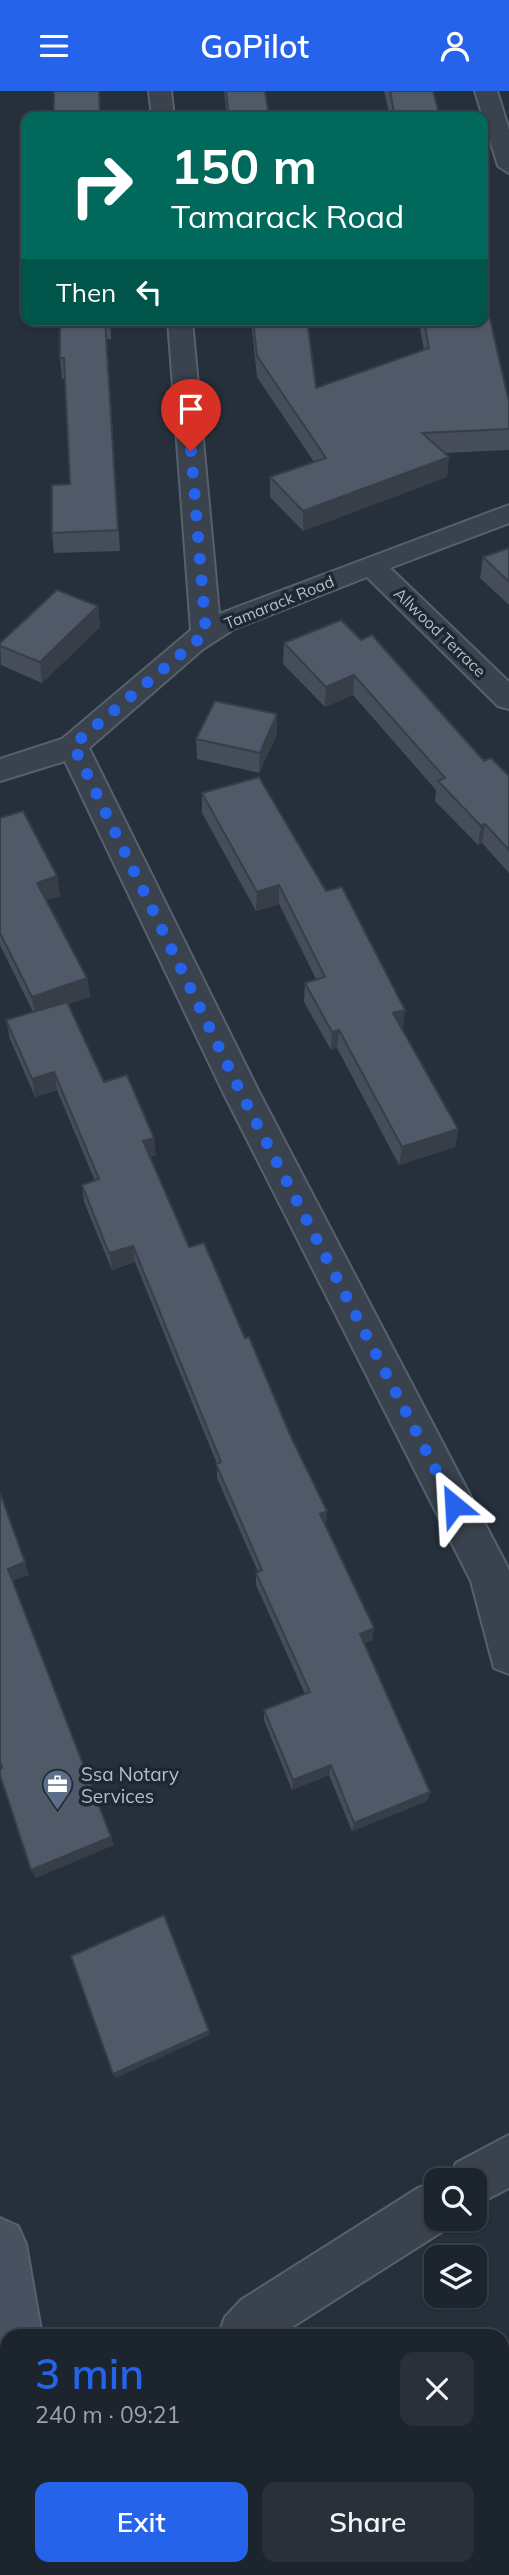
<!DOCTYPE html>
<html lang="en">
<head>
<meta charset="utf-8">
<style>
	body { margin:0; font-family:Mulish,sans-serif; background:#293039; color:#f1f3f6; height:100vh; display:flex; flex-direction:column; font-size:26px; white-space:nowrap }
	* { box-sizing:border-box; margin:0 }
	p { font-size:23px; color:#a0a4aa }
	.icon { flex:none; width:38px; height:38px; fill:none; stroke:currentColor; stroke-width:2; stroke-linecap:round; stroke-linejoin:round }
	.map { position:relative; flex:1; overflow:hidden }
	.details { position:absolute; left:0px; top:2238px; width:509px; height:247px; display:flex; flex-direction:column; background:#1c242d; border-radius:21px 21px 0 0; box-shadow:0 2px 5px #0004,0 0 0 2px #3a4149 }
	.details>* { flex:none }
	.top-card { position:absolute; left:21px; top:21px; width:467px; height:214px; border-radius:14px; box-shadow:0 2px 5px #0004,0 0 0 2px #3a4149; background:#00695c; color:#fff; overflow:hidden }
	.fabs { position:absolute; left:424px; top:2077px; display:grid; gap:14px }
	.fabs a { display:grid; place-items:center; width:63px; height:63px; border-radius:14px; background:#1c242d; box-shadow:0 2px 5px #0004,0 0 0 2px #3a4149; font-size:35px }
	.pin { position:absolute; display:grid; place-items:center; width:60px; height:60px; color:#fff; margin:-72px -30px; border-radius:50% 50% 50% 0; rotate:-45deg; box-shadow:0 0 7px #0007 }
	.pin .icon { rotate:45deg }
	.me { position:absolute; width:77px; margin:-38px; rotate:333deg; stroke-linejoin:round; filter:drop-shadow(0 0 5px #0008) }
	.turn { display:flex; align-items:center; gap:24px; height:147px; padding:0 35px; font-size:32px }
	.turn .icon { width:91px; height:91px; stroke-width:2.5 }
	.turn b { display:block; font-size:49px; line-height:60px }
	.then { display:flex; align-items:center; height:66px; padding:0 35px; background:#0003; gap:14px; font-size:26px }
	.round { display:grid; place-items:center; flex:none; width:74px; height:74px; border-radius:14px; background:#293039 }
	.summary { display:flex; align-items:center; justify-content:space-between; height:119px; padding:0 35px }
	h1 { font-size:42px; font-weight:600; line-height:52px; color:#2563eb }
	.primary-button { display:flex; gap:14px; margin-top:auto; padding:14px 35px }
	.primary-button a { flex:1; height:80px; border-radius:14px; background:#2563eb; color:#fff; font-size:28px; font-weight:600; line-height:80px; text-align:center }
	.primary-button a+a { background:#293039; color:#f1f3f6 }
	header { display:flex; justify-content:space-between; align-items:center; height:91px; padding:0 35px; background:#2563eb; color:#fff; font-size:32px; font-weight:600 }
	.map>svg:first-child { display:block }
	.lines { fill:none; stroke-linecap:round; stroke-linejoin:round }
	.minor-casing { stroke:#57606b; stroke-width:4 }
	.secondary-casing { stroke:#57606b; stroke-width:4 }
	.minor { fill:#39424d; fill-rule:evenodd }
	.secondary { fill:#48515f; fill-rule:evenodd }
	.wall { fill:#444d59 }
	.shaded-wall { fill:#373e48 }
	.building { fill:#4f5967; stroke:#373e48; stroke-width:2 }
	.route { stroke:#2563eb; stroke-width:12; stroke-dasharray:0 21.6 }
	.labels { text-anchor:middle; stroke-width:7; stroke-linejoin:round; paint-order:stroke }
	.far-street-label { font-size:16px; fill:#b5bdc8; stroke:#1e2732 }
	.poi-label { font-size:19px; fill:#b5bdc8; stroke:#1e2732; text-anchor:start }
</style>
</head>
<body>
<header><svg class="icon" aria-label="menu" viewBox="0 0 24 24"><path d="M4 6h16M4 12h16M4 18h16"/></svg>GoPilot<svg class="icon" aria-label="person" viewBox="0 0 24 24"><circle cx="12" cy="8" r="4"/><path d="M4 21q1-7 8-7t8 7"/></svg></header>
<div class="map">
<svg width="509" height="2484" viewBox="0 0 509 2484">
	<rect width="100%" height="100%" fill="#26303c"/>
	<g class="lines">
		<defs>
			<path id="minor" d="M 149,0 L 171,0 L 174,26 L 152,26 Z
				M 475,0 L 497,0 L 509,39 L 509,82 L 498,75 Z
				M 168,229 L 192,229 L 219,523 L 509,414 L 509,432 L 390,477 L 509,591 L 509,618 L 498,615 L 367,486 L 234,538 L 203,558 L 89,657 L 259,1001 L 506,1473 L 509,1480 L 509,1583 L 494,1577 L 471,1490 L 223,1001 L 65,670 L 0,690 L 0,668 L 62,648 L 191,539 Z
				M 509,2044 L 509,2097 L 474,2115 L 474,2090 L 449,2090 L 456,2072 Z
				M 436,2090 L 436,2128 L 456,2128 L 454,2133 L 278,2245 L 218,2245 L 225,2226 L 241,2209 L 418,2097 Z
				M 139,2478 L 195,2478 L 195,2484 L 139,2484 Z"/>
			<path id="secondary" d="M 0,2127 L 18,2135 L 26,2153 L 42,2245 L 7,2245 L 7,2267 L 0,2265 Z
				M 7,2389 L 7,2471 L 0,2474 L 0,2392 Z
				M 93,2478 L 149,2478 L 151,2484 L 95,2484 Z"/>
		</defs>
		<use href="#minor" class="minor-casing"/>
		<use href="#secondary" class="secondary-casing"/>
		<use href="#minor" class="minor"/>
		<use href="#secondary" class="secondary"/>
	</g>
	<path class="wall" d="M 224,0 L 265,0 L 269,26 L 227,26 Z
		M 384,0 L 433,0 L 440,26 L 390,26 Z
		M 60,229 L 110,229 L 111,248 L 107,248 L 120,460 L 54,462 L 52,442 L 70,393 L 65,288 L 62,288 L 60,267 Z
		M 251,229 L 307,229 L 316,297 L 424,259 L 420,238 L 421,229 L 483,229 L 509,311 L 509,359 L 444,362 L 449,366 L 447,386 L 303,440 L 270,406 L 270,386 L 314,371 L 257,286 Z
		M 509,457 L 509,514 L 480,487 L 483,466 Z
		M 98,515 L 100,536 L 42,592 L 1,574 L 0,552 Z
		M 341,529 L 484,670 L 509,685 L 509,782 L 482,752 L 478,754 L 435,710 L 436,699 L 353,604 L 325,616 L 283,573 L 284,552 Z
		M 277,643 L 259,682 L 197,668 L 196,648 Z
		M 202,702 L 403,937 L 402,937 L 458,1038 L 455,1056 L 399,1074 L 337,957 L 331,959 L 304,911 L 305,892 L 316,888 L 279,813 L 256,820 L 202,722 Z
		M 0,727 L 57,785 L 60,805 L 46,809 L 87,887 L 90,906 L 68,913 L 104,991 L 156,1064 L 150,1066 L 189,1156 L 326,1433 L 325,1434 L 374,1537 L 372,1549 L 364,1552 L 427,1710 L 352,1740 L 329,1684 L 292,1699 L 264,1629 L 264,1619 L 305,1603 L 256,1494 L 256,1482 L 258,1481 L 217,1387 L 217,1373 L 135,1171 L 112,1179 L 84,1111 L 82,1094 L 95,1090 L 57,999 L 35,1006 L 10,948 L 6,929 L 33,921 L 0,854 Z"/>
	<path class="shaded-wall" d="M 449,366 L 447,386 L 303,440 L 303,420 Z
		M 98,515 L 100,536 L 42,592 L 40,571 Z
		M 354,584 L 353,604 L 325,616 L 326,596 Z
		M 277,623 L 277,643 L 259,682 L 260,662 Z
		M 485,733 L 482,752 L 478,754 L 481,735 Z
		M 57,785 L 60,805 L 40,811 L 37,792 Z
		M 279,794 L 279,813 L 256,820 L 257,801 Z
		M 87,887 L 90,906 L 35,924 L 32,906 Z
		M 405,919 L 403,937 L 391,941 L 393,922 Z
		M 339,939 L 337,957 L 331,959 L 332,941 Z
		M 54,981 L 57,999 L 35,1006 L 32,988 Z
		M 458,1038 L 455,1056 L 399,1074 L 402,1056 Z
		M 154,1047 L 156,1064 L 145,1067 L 143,1050 Z
		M 133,1155 L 135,1171 L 112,1179 L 109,1162 Z
		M 327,1420 L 326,1433 L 318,1436 L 320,1423 Z
		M 25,1471 L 29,1484 L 12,1490 L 8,1478 Z
		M 374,1537 L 372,1549 L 358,1555 L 360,1543 Z
		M 331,1674 L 329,1684 L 292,1699 L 293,1689 Z
		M 430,1701 L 427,1710 L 352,1740 L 354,1732 Z
		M 111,1746 L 114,1754 L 36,1787 L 31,1779 Z
		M 209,1940 L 210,1944 L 116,1987 L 113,1983 Z"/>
	<path class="building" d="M 54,0 L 99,0 L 100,26 L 54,26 Z
		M 226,0 L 265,0 L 269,26 L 229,26 Z
		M 390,0 L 433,0 L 440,26 L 395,26 Z
		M 483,213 L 483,215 L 487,215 L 509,311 L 509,338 L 422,342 L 449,366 L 303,420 L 270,386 L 326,367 L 257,265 L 253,229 L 307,229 L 316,297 L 429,257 L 424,229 L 483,229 Z
		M 60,229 L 105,229 L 118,439 L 52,442 L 52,394 L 70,393 L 64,267 L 60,267 Z
		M 509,457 L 509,491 L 483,466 Z
		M 57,499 L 98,515 L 40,571 L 0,555 L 0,552 Z
		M 341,529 L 361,549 L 372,544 L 484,670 L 491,667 L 509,685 L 509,759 L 485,733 L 481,735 L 438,690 L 445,687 L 354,584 L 326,596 L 284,552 Z
		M 215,610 L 277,623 L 260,662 L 196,648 Z
		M 259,686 L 326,800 L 342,796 L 405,919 L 393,922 L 458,1038 L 402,1056 L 339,939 L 332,941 L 305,892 L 325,886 L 279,794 L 257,801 L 202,702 Z
		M 23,720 L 57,785 L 37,792 L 87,887 L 32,906 L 0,842 L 0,727 Z
		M 67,911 L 104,991 L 127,984 L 154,1047 L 143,1050 L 189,1156 L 204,1152 L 245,1247 L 249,1246 L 291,1346 L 327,1420 L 320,1423 L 374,1537 L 360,1543 L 430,1701 L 354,1732 L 331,1674 L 293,1689 L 264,1619 L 310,1601 L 256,1482 L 262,1479 L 216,1373 L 221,1371 L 133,1155 L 109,1162 L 82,1094 L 99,1088 L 54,981 L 32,988 L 6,929 Z
		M 0,1402 L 25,1471 L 8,1478 L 111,1746 L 31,1779 L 0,1684 L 0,1677 L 2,1677 L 0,1670 Z
		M 164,1824 L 209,1940 L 113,1983 L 71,1865 Z"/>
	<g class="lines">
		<path class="route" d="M 191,360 L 206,542 L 73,654 L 241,1002 L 454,1414"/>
	</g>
	<defs>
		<symbol id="office-pin" viewBox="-11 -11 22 30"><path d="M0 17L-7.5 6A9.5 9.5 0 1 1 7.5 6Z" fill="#5c6f8a" stroke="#1e2732"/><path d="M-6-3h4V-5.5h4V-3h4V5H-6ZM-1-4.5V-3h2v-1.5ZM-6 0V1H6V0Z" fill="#fff"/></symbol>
	</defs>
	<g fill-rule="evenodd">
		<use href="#office-pin" x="40" y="1676" width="35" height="47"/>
	</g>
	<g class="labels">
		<g class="far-street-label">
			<text transform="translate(279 511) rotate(-22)" y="6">Tamarack Road</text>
			<text transform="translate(440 541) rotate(44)" y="6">Allwood Terrace</text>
		</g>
		<g class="poi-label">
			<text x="81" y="1690">Ssa Notary<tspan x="81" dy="22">Services</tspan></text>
		</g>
	</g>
</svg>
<div class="fabs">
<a><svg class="icon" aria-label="search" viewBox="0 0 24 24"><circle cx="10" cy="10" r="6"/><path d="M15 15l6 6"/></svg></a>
<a><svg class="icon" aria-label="layers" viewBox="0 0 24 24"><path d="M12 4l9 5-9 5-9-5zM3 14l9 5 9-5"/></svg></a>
</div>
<div class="pin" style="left:191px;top:360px;background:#d93025"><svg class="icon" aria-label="arrive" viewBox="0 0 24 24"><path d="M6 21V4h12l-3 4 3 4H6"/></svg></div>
<svg class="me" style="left:454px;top:1414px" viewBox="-20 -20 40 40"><path d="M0-17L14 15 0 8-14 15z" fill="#2563eb" stroke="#fff" stroke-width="4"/></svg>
<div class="top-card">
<div class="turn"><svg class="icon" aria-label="right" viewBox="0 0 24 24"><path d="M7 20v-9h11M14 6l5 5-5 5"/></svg><div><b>150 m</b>Tamarack Road</div></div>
<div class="then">Then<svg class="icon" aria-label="left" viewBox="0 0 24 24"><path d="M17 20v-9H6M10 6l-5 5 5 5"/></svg></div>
</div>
<section class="details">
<div class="summary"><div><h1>3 min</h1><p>240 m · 09:21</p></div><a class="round"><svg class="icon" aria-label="close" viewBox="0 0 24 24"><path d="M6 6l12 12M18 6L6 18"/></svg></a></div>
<div class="primary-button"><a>Exit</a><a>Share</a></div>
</section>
</div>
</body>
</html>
